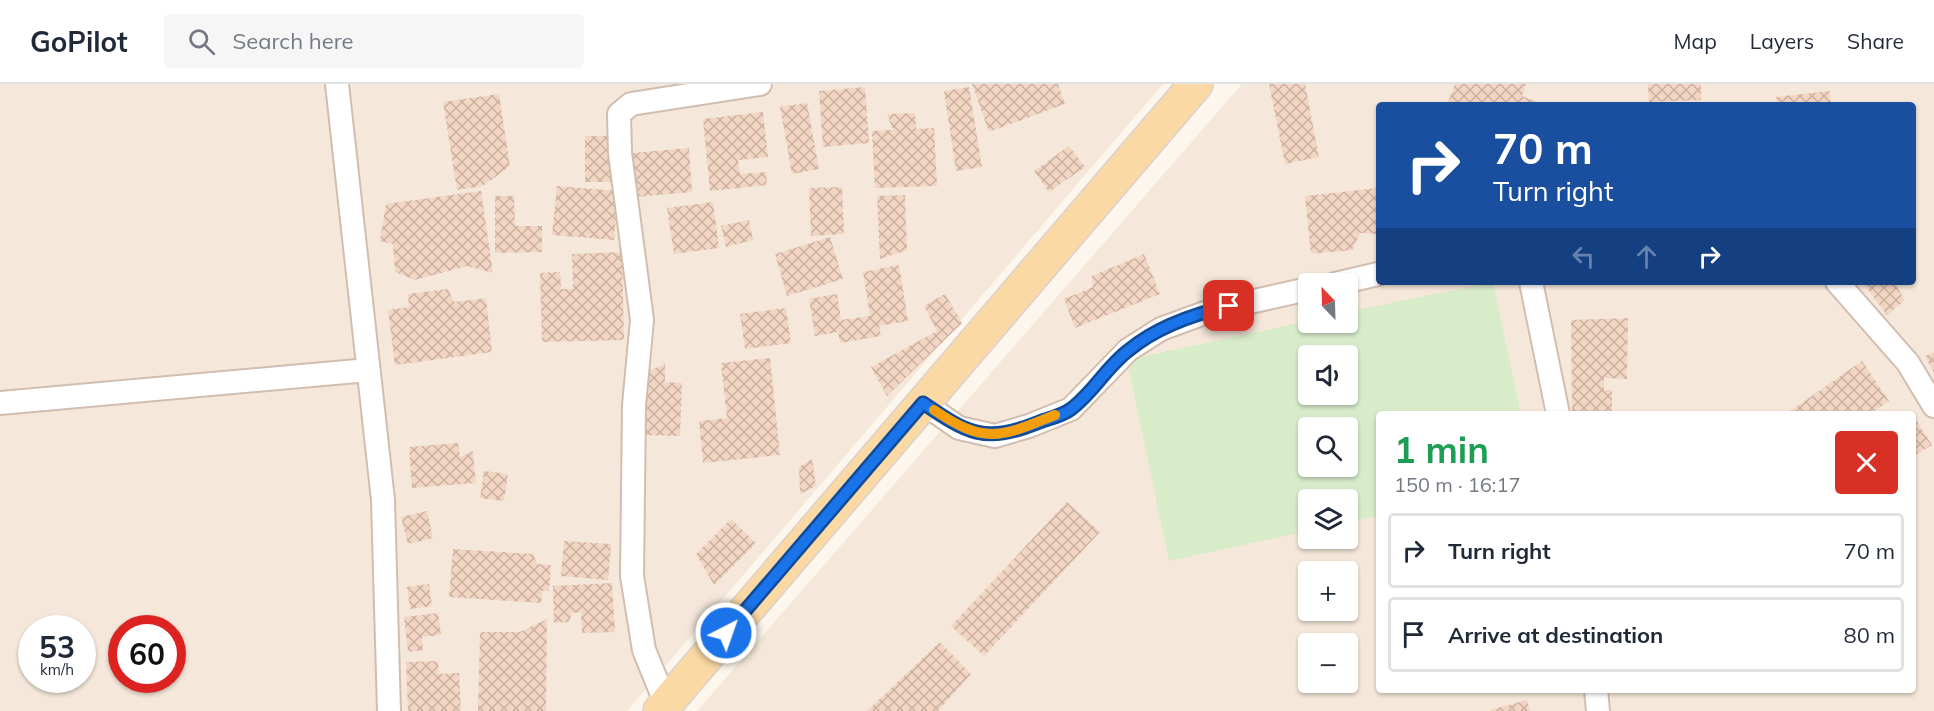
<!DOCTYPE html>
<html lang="en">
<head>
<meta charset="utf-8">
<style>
	body { margin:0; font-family:Mulish,sans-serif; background:#f6f6f7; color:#1f2937; height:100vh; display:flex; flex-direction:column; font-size:22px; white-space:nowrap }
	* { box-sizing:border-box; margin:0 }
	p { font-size:20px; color:#747a83 }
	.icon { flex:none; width:33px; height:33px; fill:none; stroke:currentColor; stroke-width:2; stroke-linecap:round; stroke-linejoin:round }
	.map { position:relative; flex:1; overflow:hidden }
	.sheet { position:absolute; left:1376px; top:327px; width:540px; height:282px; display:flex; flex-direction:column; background:#fff; border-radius:6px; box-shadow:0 2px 4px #0004 }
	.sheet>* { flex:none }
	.guide { position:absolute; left:1376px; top:18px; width:540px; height:183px; border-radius:6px; box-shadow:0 2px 4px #0004; background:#1a4fa0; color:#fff; overflow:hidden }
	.needle { width:39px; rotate:337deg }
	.fabs { position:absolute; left:1298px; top:189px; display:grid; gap:12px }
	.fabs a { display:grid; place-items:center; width:60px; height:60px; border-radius:6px; background:#fff; box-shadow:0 2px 4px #0004; font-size:30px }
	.speed { position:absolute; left:18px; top:531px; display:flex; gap:12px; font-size:30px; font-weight:700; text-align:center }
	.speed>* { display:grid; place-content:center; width:78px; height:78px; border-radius:50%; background:#fff; box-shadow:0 2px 4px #0004; line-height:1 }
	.speed small { font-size:15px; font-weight:400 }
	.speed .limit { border:9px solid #d22; background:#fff; color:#111 }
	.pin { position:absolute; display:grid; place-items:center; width:51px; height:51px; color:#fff; margin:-26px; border-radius:12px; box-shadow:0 3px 9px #0006 }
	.me { position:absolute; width:66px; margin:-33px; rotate:41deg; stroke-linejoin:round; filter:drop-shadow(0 0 4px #0008) }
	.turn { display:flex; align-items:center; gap:21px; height:126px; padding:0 18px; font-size:27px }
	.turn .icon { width:78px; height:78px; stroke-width:2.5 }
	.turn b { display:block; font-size:42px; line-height:51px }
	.lanes { display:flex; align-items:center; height:57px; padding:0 18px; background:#0003; justify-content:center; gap:30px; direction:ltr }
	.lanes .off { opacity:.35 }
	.round { display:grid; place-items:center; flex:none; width:63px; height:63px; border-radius:6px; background:#f6f6f7 }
	.head { display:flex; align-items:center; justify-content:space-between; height:102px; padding:0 18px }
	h1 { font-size:36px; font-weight:700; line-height:45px; color:#1e9e55 }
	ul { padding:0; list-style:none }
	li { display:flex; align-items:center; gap:18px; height:75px; margin:0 12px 9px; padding:0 6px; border:3px solid #e0e1e3; border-radius:6px }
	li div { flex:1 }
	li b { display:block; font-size:22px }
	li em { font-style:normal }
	header { display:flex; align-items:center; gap:36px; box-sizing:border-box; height:84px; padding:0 30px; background:#fff; border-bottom:2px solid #e0e1e3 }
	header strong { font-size:28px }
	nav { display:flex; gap:33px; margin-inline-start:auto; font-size:21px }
	.search { width:420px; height:54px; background:#f6f6f7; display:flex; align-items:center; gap:15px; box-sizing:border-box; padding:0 21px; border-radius:6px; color:#747a83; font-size:22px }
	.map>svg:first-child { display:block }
	.residential { fill:#f5e8da; fill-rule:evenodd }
	.grass { fill:#d8ecc9; fill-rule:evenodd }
	.building { fill:url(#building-cross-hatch) }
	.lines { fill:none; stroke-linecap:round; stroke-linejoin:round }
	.minor-casing { stroke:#d1beb0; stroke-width:26 }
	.primary-casing { stroke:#dad1cd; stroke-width:36 }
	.minor { stroke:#fff; stroke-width:22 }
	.primary { stroke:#fbd9a5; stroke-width:33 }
	.route-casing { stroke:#114b97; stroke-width:15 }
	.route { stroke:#1a73e8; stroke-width:10 }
	.slow { stroke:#f59e0b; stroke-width:10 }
</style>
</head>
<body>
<header>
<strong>GoPilot</strong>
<div class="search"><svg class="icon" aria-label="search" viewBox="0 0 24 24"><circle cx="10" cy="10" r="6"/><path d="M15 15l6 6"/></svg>Search here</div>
<nav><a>Map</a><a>Layers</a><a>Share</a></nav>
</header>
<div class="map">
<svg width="1934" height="627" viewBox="0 0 1934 627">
	<defs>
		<pattern id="building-cross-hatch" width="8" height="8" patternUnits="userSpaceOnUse" patternTransform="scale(1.5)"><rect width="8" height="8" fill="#f3d5c3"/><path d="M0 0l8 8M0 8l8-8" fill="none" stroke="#cab0a1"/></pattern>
	</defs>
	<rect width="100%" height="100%" fill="#fdf6ec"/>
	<path class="residential" d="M 0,0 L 1163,0 L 627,627 L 0,627 ZM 32,544 L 82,544 L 82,596 L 32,596 ZM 122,544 L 172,544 L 172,596 L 122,596 Z
		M 1242,0 L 1934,0 L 1934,627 L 697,627 ZM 1378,21 L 1912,21 L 1912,198 L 1378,198 ZM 1308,200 L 1347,200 L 1347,238 L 1308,238 ZM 1308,272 L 1347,272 L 1347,310 L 1308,310 ZM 1378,330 L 1912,330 L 1912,606 L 1378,606 ZM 1308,344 L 1347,344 L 1347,382 L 1308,382 ZM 1308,416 L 1347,416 L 1347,454 L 1308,454 ZM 1308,488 L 1347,488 L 1347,526 L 1308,526 ZM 1308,560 L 1347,560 L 1347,598 L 1308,598 Z"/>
	<path class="grass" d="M 1493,198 L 1521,330 L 1378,330 L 1378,432 L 1347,439 L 1347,416 L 1308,416 L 1308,447 L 1169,477 L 1127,276 L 1308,237 L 1347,238 L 1347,228 ZM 1308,272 L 1347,272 L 1347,310 L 1308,310 ZM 1308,344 L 1347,344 L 1347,382 L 1308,382 Z"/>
	<path class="building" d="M 972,0 L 1058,0 L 1065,20 L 989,48 Z
		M 1269,0 L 1305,0 L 1319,73 L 1285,80 Z
		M 1455,0 L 1526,0 L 1522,12 L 1546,21 L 1447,21 Z
		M 1648,0 L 1701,0 L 1701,16 L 1649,18 Z
		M 865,3 L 869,59 L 823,63 L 819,7 Z
		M 969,3 L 982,83 L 956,87 L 944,7 Z
		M 1830,7 L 1831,21 L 1777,21 L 1776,13 Z
		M 499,10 L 510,82 L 483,102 L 457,106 L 443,18 Z
		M 807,19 L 819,85 L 792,90 L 780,23 Z
		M 763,28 L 768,73 L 738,76 L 740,90 L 766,88 L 767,101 L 710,107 L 703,35 Z
		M 915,29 L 916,45 L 934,44 L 937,102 L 875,104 L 872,47 L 893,46 L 887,30 Z
		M 585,52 L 613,52 L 613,98 L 585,98 Z
		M 1069,62 L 1085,83 L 1049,108 L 1034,87 Z
		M 689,64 L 692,108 L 635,113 L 632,69 Z
		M 557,102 L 618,107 L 614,156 L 552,151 Z
		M 842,103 L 844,150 L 811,152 L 809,104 Z
		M 1378,104 L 1378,150 L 1360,149 L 1352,166 L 1311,170 L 1305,112 Z
		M 481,107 L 493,189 L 467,182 L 415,196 L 395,188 L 393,160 L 380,157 L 386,120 Z
		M 905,111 L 907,166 L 880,175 L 877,112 Z
		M 495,112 L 514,112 L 515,142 L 542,142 L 542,168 L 495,169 Z
		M 713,118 L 719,164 L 674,170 L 667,124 Z
		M 749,136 L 753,156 L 726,163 L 721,142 Z
		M 830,153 L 843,195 L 787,212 L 775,170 Z
		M 622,168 L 624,256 L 542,258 L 540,189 L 560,188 L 561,205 L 573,205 L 572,170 Z
		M 1144,170 L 1160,210 L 1075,244 L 1064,215 L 1093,203 L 1092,192 Z
		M 899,181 L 908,237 L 879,242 L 881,252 L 840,259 L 838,248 L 815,252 L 809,215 L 837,210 L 841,236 L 870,232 L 863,188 Z
		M 1862,198 L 1894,198 L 1905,216 L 1887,231 Z
		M 448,205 L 454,218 L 486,214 L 492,268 L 395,281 L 388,226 L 409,223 L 408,210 Z
		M 945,210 L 962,239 L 887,312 L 871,283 L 937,247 L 924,222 Z
		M 786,224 L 791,259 L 745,265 L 740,230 Z
		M 1628,234 L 1627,295 L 1604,294 L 1604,306 L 1612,306 L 1612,330 L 1572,330 L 1571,236 Z
		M 1934,268 L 1934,289 L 1925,272 Z
		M 770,274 L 780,371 L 703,379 L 699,337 L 727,334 L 721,279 Z
		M 1862,277 L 1889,317 L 1870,330 L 1786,330 Z
		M 665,280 L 665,298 L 682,299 L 680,352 L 643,351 L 646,288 Z
		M 1912,330 L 1932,361 L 1912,373 Z
		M 458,359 L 460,373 L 473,367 L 476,399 L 412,404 L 409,363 Z
		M 812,375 L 816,402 L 800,410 L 799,383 Z
		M 484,387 L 508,390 L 504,417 L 480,414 Z
		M 1067,418 L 1100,448 L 984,572 L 951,542 Z
		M 427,427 L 433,454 L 408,460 L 401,433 Z
		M 731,435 L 756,459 L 714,501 L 696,470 Z
		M 564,457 L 611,460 L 608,496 L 561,492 Z
		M 453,465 L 533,470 L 537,480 L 551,481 L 549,507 L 542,507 L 541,519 L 449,513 Z
		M 612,499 L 615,548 L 582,549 L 581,528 L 572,529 L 569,538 L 554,539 L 553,502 Z
		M 429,500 L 432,522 L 410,525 L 407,503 Z
		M 438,529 L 441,551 L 422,553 L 423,566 L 408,568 L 404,533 Z
		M 547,535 L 546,627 L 478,627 L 480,548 L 520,548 Z
		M 940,558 L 971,590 L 938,627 L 867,627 Z
		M 438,577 L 439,590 L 459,589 L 461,627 L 408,627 L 406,578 Z
		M 1527,616 L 1530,627 L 1491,627 L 1491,626 Z"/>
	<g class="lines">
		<defs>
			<path id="minor" d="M 337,0 L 383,416 L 389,627
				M 1531,198 L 1558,330
				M 1837,198 L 1908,279 L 1934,322
				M 1335,200 L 1378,190
				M 0,319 L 368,286
				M 923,319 L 959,344 L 995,352 L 1029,342 L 1071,325 L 1128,266 L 1161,245 L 1210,227 L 1308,205
				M 1596,606 L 1598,627
				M 666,620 L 644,566 L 632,492 L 634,321 L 642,236 L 620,69 L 619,30 L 631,20 L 760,0"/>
			<path id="primary" d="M 660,627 L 1196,0"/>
		</defs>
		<use href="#minor" class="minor-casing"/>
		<use href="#primary" class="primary-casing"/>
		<use href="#minor" class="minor"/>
		<use href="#primary" class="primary"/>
	</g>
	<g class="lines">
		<defs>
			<path id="route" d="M 726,549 L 923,319 C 967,349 984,360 1037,339 C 1047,335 1062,332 1071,325 C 1093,309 1107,282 1129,266 C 1157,243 1194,230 1229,222"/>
		</defs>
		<use href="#route" class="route-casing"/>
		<use href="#route" class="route"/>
		<path class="slow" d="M 934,326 C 985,361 1001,353 1055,331"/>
	</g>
</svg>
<div class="fabs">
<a><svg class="needle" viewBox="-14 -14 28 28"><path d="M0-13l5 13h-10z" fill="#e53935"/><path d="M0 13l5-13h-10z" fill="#747a83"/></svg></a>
<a><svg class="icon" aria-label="sound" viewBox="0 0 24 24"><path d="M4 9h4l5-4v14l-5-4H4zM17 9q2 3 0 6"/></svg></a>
<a><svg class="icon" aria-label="search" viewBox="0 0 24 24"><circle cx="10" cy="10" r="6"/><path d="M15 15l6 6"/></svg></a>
<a><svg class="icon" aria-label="layers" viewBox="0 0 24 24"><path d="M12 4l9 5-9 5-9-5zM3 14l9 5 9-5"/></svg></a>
<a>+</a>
<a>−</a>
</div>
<div class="speed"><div>53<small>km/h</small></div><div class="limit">60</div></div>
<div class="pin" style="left:1229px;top:222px;background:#d93025"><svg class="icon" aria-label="arrive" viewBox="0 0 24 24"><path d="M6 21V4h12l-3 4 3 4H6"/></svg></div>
<svg class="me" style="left:726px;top:549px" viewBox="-20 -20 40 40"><circle r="17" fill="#1a73e8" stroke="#fff" stroke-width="3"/><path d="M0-11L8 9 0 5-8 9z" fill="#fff"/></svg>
<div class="guide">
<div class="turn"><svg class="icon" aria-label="right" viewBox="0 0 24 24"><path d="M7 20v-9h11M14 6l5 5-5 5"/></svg><div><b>70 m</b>Turn right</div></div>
<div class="lanes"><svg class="icon off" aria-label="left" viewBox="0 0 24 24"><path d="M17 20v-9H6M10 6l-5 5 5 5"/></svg><svg class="icon off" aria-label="ahead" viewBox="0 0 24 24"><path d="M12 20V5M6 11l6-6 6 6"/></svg><svg class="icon" aria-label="right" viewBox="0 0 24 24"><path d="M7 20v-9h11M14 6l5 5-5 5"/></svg></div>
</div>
<section class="sheet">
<div class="head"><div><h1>1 min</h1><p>150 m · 16:17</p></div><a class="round" style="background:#d93025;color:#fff"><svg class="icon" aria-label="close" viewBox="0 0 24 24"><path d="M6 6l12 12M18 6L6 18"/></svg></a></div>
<ul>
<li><svg class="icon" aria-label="right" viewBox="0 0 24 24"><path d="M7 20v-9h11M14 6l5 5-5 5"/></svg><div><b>Turn right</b></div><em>70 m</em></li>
<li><svg class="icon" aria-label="arrive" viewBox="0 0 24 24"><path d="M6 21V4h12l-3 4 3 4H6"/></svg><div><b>Arrive at destination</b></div><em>80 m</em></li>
</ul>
</section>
</div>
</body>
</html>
